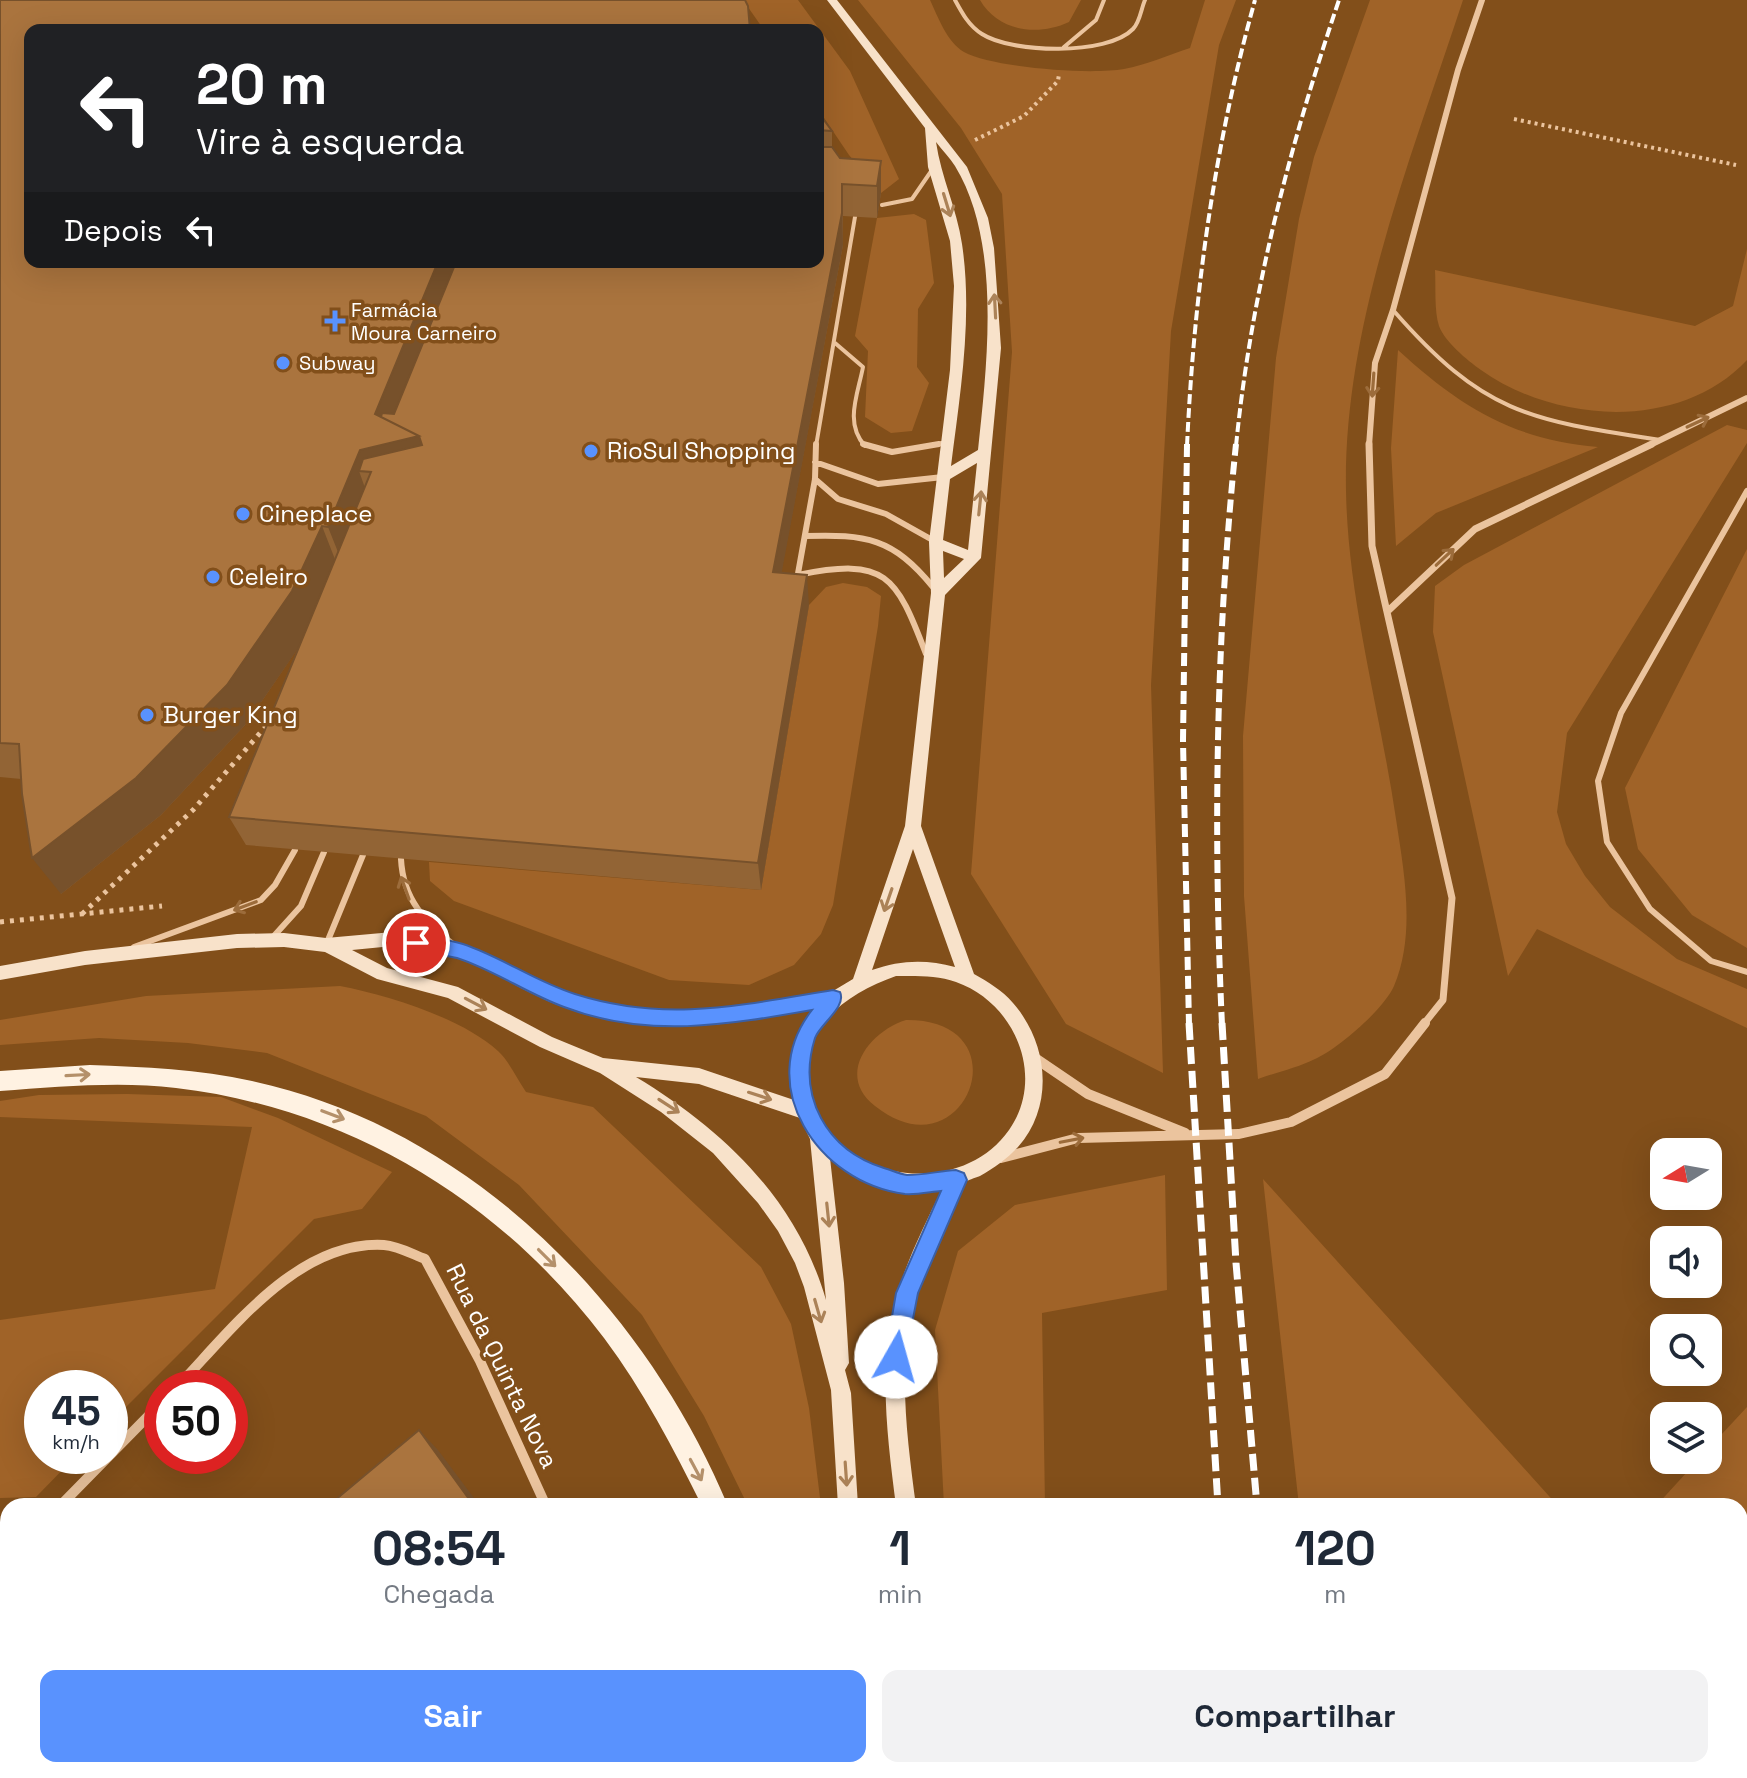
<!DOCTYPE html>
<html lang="pt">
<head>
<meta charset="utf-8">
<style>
	body { margin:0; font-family:"Space Grotesk",sans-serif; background:#f2f2f3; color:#1f2937; height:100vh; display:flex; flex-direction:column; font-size:30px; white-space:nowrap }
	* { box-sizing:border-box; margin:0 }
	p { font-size:26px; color:#747a83 }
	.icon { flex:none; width:44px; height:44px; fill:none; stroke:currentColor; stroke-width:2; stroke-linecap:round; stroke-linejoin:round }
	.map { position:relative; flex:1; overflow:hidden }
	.sheet { position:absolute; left:0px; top:1498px; width:1748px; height:280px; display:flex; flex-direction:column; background:#fff; border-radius:24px 24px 0 0; box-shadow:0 8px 32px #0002 }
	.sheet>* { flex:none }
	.banner { position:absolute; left:24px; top:24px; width:800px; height:244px; border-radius:16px; box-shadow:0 8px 32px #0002; background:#202124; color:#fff; overflow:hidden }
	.needle { width:52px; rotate:259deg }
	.controls { position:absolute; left:1650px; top:1138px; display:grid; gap:16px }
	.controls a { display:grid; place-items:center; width:72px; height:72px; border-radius:16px; background:#fff; box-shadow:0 8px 32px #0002; font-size:40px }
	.speed { position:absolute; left:24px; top:1370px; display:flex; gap:16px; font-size:40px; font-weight:700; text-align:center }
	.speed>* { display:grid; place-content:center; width:104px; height:104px; border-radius:50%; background:#fff; box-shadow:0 8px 32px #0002; line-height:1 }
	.speed small { font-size:20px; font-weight:400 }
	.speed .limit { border:12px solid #d22; background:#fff; color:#111 }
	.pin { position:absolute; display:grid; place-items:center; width:68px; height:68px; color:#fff; margin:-34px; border:4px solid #fff; border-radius:50%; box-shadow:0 2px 8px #0007 }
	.me { position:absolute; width:88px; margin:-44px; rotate:7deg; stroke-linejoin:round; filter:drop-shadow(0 0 6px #0008) }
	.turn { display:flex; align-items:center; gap:28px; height:168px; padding:0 40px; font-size:36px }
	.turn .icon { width:104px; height:104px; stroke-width:2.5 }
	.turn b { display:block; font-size:56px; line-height:68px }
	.then { display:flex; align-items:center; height:76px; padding:0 40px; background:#0003; gap:16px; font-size:30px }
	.eta { display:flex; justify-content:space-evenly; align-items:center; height:136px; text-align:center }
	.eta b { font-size:48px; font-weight:700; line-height:56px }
	.button { display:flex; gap:16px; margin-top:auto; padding:16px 40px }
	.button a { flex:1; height:92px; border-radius:16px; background:#5992fe; color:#fff; font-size:32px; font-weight:700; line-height:92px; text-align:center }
	.button a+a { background:#f2f2f3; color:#1f2937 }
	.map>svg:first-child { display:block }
	.green { fill:#a06328 }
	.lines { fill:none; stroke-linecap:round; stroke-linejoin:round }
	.path-far1 { stroke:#ebc49e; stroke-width:4; stroke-dasharray:3 4; stroke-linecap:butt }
	.path { stroke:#ebc49e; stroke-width:5; stroke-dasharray:4 6; stroke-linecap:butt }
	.service-far1 { stroke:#ebc49e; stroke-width:4 }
	.service { stroke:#ebc49e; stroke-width:6 }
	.minor-far2 { stroke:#ebc49e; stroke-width:6 }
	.minor-far1 { stroke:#ebc49e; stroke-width:7 }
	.minor { stroke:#ebc49e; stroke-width:10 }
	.secondary { fill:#f8e2ca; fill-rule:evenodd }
	.primary { fill:#fff2e2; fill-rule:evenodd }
	.rail-far2 { stroke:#fff; stroke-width:4; stroke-dasharray:10 4; stroke-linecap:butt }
	.rail-far1 { stroke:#fff; stroke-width:6; stroke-dasharray:13 6; stroke-linecap:butt }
	.rail { stroke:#fff; stroke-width:7; stroke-dasharray:17 7; stroke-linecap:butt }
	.wall { fill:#926435 }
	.shaded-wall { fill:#77512b }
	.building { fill:#aa743e; stroke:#77512b; stroke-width:2 }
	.oneway { stroke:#ab8258 }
	.oneway2 { stroke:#9c6c3b }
	.oneway3 { stroke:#b4906a }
	.route { fill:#5992fe; stroke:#3a5fa5; stroke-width:2 }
	.poi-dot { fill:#5992fe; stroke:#824f1a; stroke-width:3 }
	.labels { text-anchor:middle; stroke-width:7; stroke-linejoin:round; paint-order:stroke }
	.far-poi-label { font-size:20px; fill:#fff; stroke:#824f1a; text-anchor:start }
	.poi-label { font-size:24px; fill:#fff; stroke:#824f1a; text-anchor:start }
	.street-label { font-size:24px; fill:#fff; stroke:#824f1a }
</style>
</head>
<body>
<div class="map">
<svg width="1747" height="1778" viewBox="0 0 1747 1778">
	<rect width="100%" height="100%" fill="#824f1a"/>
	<path class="green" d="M 743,0 L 798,0 L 850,71 L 899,179 L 881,193 L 849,155 L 818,109 L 818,30 L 764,30 Z
		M 858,0 L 930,0 C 938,17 947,42 964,52 C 994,68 1090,75 1124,69 C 1146,65 1168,55 1190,48 L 1205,0 L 1236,0 L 1219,45 L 1171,331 L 1151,685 L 1163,1073 L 1066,1024 L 971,874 L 1012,352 L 1002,194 L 961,128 Z
		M 980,0 L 1081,0 L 1069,22 C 1037,37 998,31 980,0 Z
		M 1370,0 L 1463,0 C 1412,156 1343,325 1346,491 C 1348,601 1380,710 1396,819 C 1404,872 1416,934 1394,986 C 1384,1009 1338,1049 1315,1059 C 1297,1068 1277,1072 1258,1079 L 1244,896 L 1243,736 L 1276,358 L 1299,219 L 1314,157 Z
		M 914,214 L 926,220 L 934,283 L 918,309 L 917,367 L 929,383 L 912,431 L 891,433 L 865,417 L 868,351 L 855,336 L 877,218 Z
		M 1747,249 L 1747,360 C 1680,432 1555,423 1481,370 C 1467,360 1445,342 1439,326 C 1434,310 1436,287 1435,270 L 1695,326 L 1733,306 Z
		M 1398,350 C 1459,406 1513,440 1598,447 L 1436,513 L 1396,546 L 1391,448 Z
		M 1727,425 L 1747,430 L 1747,443 L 1567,733 L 1557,812 L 1566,844 L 1585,876 L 1610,907 L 1677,959 L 1747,989 L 1747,1028 L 1537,929 L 1508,976 L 1433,632 L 1435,586 L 1464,565 Z
		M 1747,549 L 1747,948 L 1692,915 L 1638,849 L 1625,788 Z
		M 843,583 L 867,587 L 881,596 L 878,626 L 833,905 L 821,934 L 794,965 L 749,985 L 669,980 L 454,901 L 430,881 L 429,862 L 761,890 L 809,605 L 826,587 Z
		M 340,986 C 387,995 462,1018 498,1051 C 509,1061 517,1079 526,1092 L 593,1107 L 761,1267 L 791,1324 L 809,1408 L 821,1506 L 748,1506 L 704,1416 L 642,1315 L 519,1185 L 426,1116 L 267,1053 L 188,1043 L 99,1038 L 0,1045 L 0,1020 L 146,996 Z
		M 906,1020 C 1026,1019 965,1178 875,1106 C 835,1075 870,1031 906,1020 Z
		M 127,1094 L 221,1097 L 278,1118 L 392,1172 L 362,1209 L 314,1219 L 110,1423 L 110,1388 L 42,1388 L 42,1456 L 76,1456 L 36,1497 L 0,1498 L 0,1320 L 215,1289 L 252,1127 L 0,1117 L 0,1101 L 39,1095 Z
		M 1165,1175 L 1167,1290 L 1042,1313 L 1045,1506 L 944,1506 L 935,1330 L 958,1251 L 1015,1205 Z
		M 1263,1179 L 1558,1506 L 1299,1506 Z
		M 1747,1407 L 1747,1592 L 1740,1597 L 1740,1506 L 1656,1506 L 1698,1460 L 1708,1460 L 1708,1449 Z
		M 1329,1770 L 1528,1770 L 1518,1778 L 1330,1778 Z"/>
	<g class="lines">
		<path class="path-far1" d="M 1514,119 L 1736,165
			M 975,140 L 1024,116 L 1058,81 L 1059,74"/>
		<path class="path" d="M 82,914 L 193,810 L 268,724
			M 0,922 L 162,906"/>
		<path class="service-far1" d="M 955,0 C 962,13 969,26 982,34 C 1011,53 1107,56 1133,29 C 1140,22 1141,9 1145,0
			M 1064,47 L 1096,20 L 1104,0
			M 882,205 L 912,199 L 934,167
			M 1393,310 C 1484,414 1528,420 1660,440
			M 835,343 L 863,367 C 858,394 844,423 865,446
			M 816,446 L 856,211
			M 930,446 L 946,442"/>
		<path class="service" d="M 863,444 L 892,452 L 939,444
			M 815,462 L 878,484 L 943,477
			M 815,479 L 838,499 L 886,514 L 936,542
			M 1747,491 L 1621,713 L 1598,781 L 1607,842 L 1650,909 L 1711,961 L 1747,972
			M 805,536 C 866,534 893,538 933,587
			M 798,575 C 886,557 896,575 926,654
			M 797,579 L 815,479 L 816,444
			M 401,859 C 403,900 425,921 455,946
			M 273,937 L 301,906 L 324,852
			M 326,945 L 363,855
			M 134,947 L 261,900 L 275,885 L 295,850"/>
		<path class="minor-far2" d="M 1369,446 L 1375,363 L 1393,310 L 1458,70 L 1482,0
			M 1648,446 L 1747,398"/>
		<path class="minor-far1" d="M 1369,444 L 1372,546 L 1452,898 L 1443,1000 L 1423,1025
			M 1389,610 L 1475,529 L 1652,444"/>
		<path class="minor" d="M 1035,1058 L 1088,1094 L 1185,1133
			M 1001,1158 L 1078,1138 L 1239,1134 L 1291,1122 L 1385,1074 L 1425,1023
			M 176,1388 C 230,1332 297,1240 384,1245 C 398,1246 412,1254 425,1259 L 480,1361 L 546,1506
			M 110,1455 L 162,1402
			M 60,1506 L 109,1456
			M 0,1568 L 8,1559
			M 700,1770 L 705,1778"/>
		<path class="secondary" d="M 827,0 L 837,0 L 967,167 L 988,218 L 994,248 L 1001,348 L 981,558 L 945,595 L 921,826 L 974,974 C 988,982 1002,990 1013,1003 C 1048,1043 1055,1105 1018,1147 C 1007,1159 994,1168 980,1176 C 975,1178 967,1180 964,1183 C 960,1187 958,1196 956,1200 C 944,1226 931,1251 921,1278 C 895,1351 906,1430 916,1506 L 896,1506 C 887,1435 877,1361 898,1291 C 909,1256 926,1222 942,1189 C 903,1193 861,1186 830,1158 L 844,1283 L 849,1363 L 845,1370 L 851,1393 L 858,1506 L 838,1506 L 831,1390 L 804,1287 L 795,1263 L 778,1231 L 758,1203 L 713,1153 L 661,1112 L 600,1073 L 540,1047 L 448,998 L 377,979 L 325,952 L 284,947 L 237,948 L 85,965 L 0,980 L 0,966 L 85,951 L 237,934 L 284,933 L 326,938 L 393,932 L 460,944 L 571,994 L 624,1009 L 657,1013 L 714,1012 L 833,991 L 853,979 L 905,826 L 931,593 L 929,542 L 950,370 L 954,286 L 950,241 L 928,167 L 925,128 ZM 936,142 C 942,150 950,158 955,166 C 1002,243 987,365 978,450 L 951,466 C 960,394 973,317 962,244 C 957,209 941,177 936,142 ZM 977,463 L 968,550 L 943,540 L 950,479 ZM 943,551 L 964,559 L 944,578 ZM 913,849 L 955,967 C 926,959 900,960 872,970 ZM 393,946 C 414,950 439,951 460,958 C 496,972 529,995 566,1008 C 655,1039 724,1025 814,1009 C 793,1036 788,1066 794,1100 L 699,1068 L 603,1058 L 552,1037 L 458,987 L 387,968 L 352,950 ZM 896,976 C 916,976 937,975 956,982 C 1016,1003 1046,1078 1009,1130 C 966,1192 862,1186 821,1124 C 812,1111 810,1093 809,1077 C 805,1022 849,993 896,976 ZM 636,1077 L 699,1084 L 800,1118 L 810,1139 L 826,1300 C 797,1200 724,1130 636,1077 Z
			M 903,1770 L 925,1770 L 928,1778 L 906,1778 Z
			M 981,1770 L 1003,1770 L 1006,1778 L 984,1778 Z"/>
		<path class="primary" d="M 90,1065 C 144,1067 199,1069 252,1081 C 470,1128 644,1305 728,1506 L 702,1506 C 673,1448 643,1390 604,1338 C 500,1200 347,1108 176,1088 C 118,1081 58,1087 0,1091 L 0,1071 Z
			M 1747,1660 L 1747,1690 L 1740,1693 L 1740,1663 Z
			M 1747,1704 L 1747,1733 L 1740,1736 L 1740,1707 Z
			M 840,1770 L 868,1770 L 872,1778 L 844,1778 Z
			M 1628,1770 L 1686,1770 L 1682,1778 L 1624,1778 Z"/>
		<path class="rail-far2" d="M 1187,446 C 1194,294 1214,147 1255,0
			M 1236,446 C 1251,293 1290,145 1339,0"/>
		<path class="rail-far1" d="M 1187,444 L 1183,741 L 1189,1025
			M 1222,1025 C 1213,831 1216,637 1236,444"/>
		<path class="rail" d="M 1189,1023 L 1218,1506
			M 1222,1023 L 1236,1263 L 1257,1506
			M 1243,1770 L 1244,1778
			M 1285,1770 L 1286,1778"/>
	</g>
	<path class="wall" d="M 0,0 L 30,30 L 30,262 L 818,262 L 818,112 L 832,131 L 832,147 L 840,158 L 881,161 L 881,193 L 877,218 L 843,216 L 843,245 L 781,573 L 809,605 L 761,890 L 246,845 L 229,817 L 298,648 L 247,723 L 161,815 L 61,894 L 21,779 L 0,777 Z"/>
	<path class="shaded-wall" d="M 881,161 L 881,193 L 877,218 L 877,186 Z
		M 842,184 L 843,245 L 776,603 L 773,572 Z
		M 438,262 L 464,262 L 398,433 L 375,414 Z
		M 419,436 L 432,477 L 359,471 L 370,502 L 344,567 L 328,527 L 360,450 Z
		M 322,526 L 338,567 L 310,631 L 247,723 L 161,815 L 61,894 L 32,858 Z
		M 807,575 L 809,605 L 761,890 L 758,863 Z
		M 419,1430 L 438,1450 L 480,1506 L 474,1506 Z
		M 668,1770 L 673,1770 L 679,1778 L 673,1778 Z"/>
	<path class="building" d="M 0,0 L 745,0 L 748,6 L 750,30 L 30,30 L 30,262 L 438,262 L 375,414 L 419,436 L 360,450 L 328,527 L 322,526 L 292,591 L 227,685 L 136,778 L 32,858 L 22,794 L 19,744 L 0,743 Z
		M 818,112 L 832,131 L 818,130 Z
		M 818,147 L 832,147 L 840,158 L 881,161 L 877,186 L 842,184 L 842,213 L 773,572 L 807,575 L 758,863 L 229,817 L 371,472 L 359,471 L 363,459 L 422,445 L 419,436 L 381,417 L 382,413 L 394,414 L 456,262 L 818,262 Z
		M 419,1430 L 474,1506 L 328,1506 Z
		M 8,1714 L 8,1770 L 668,1770 L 673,1778 L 0,1778 L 0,1720 Z"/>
	<defs><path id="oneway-shaft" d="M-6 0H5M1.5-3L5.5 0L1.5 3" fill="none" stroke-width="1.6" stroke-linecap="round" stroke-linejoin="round" transform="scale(2)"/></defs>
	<g class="oneway">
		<use href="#oneway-shaft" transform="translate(947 205) rotate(73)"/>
		<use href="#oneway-shaft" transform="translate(995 306) rotate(-93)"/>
		<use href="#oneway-shaft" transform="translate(980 503) rotate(-84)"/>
		<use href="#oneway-shaft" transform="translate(888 900) rotate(109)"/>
		<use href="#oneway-shaft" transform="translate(476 1004) rotate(28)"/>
		<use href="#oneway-shaft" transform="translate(760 1096) rotate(18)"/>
		<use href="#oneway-shaft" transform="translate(669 1106) rotate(33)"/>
		<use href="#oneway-shaft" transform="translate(828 1215) rotate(84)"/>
		<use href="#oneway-shaft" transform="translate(818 1311) rotate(74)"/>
		<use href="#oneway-shaft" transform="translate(846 1474) rotate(86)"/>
	</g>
	<g class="oneway2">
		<use href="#oneway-shaft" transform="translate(1373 385) rotate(94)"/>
		<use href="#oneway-shaft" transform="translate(1698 422) rotate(-25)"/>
		<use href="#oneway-shaft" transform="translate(1445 557) rotate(-43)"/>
		<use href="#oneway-shaft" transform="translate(405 888) rotate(-110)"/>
		<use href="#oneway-shaft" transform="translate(245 906) rotate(159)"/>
		<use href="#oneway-shaft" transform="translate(1072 1140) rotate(-11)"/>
	</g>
	<g class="oneway3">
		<use href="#oneway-shaft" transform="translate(78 1075) rotate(-3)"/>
		<use href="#oneway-shaft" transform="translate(333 1115) rotate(21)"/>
		<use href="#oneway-shaft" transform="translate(547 1258) rotate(45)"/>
		<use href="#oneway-shaft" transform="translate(696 1470) rotate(62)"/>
	</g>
	<path class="route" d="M 416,935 C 431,938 448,939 463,944 C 502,957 536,982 575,994 C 666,1023 741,1005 833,990 L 840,992 C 847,1007 820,1024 815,1038 C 797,1096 826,1150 884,1168 C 891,1170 900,1174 907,1175 C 923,1175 940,1171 956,1170 L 964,1173 L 967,1180 L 918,1293 L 904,1365 L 896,1368 L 889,1365 L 885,1357 L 896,1293 L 941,1191 C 930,1192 916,1195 905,1194 C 818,1183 753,1085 812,1010 C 727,1025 647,1039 564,1007 C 528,994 494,970 457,958 C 442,954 425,954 409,949 L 406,943 Z"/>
	<g class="poi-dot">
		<path d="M331 309h8v8h8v8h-8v8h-8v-8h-8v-8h8z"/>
		<circle cx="283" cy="363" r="8"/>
		<circle cx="591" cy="451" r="8"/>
		<circle cx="243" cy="514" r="8"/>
		<circle cx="213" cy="577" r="8"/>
		<circle cx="147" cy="715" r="8"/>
	</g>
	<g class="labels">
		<g class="far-poi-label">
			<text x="351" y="317">Farmácia<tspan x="351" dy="23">Moura Carneiro</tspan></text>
			<text x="299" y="370">Subway</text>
		</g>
		<g class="poi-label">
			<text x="607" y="459">RioSul Shopping</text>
			<text x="259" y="522">Cineplace</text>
			<text x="229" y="585">Celeiro</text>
			<text x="163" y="723">Burger King</text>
		</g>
		<g class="street-label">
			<text transform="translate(502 1366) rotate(64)" y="8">Rua da Quinta Nova</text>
		</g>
	</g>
</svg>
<div class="controls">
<a><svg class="needle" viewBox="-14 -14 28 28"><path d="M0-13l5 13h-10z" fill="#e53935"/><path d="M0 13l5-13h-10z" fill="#747a83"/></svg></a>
<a><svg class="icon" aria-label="sound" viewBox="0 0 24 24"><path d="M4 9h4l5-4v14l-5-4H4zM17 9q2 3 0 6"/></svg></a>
<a><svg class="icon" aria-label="search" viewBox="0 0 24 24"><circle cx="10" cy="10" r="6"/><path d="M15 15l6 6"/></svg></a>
<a><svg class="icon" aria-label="layers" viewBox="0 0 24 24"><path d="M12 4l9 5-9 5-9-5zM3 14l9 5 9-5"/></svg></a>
</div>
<div class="speed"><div>45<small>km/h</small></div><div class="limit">50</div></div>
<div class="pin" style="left:416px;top:943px;background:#d93025"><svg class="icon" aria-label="arrive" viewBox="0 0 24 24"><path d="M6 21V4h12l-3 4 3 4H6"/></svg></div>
<svg class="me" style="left:896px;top:1357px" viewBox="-20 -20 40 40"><circle r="19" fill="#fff"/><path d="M0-13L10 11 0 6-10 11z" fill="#5992fe"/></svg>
<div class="banner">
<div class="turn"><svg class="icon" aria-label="left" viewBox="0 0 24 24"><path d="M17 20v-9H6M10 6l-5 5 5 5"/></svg><div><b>20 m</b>Vire à esquerda</div></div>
<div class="then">Depois<svg class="icon" aria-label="left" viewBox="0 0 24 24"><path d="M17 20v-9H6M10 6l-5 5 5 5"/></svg></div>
</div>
<section class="sheet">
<div class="eta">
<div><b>08:54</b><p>Chegada</p></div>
<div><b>1</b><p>min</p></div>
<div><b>120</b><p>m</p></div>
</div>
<div class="button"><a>Sair</a><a>Compartilhar</a></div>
</section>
</div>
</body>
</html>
